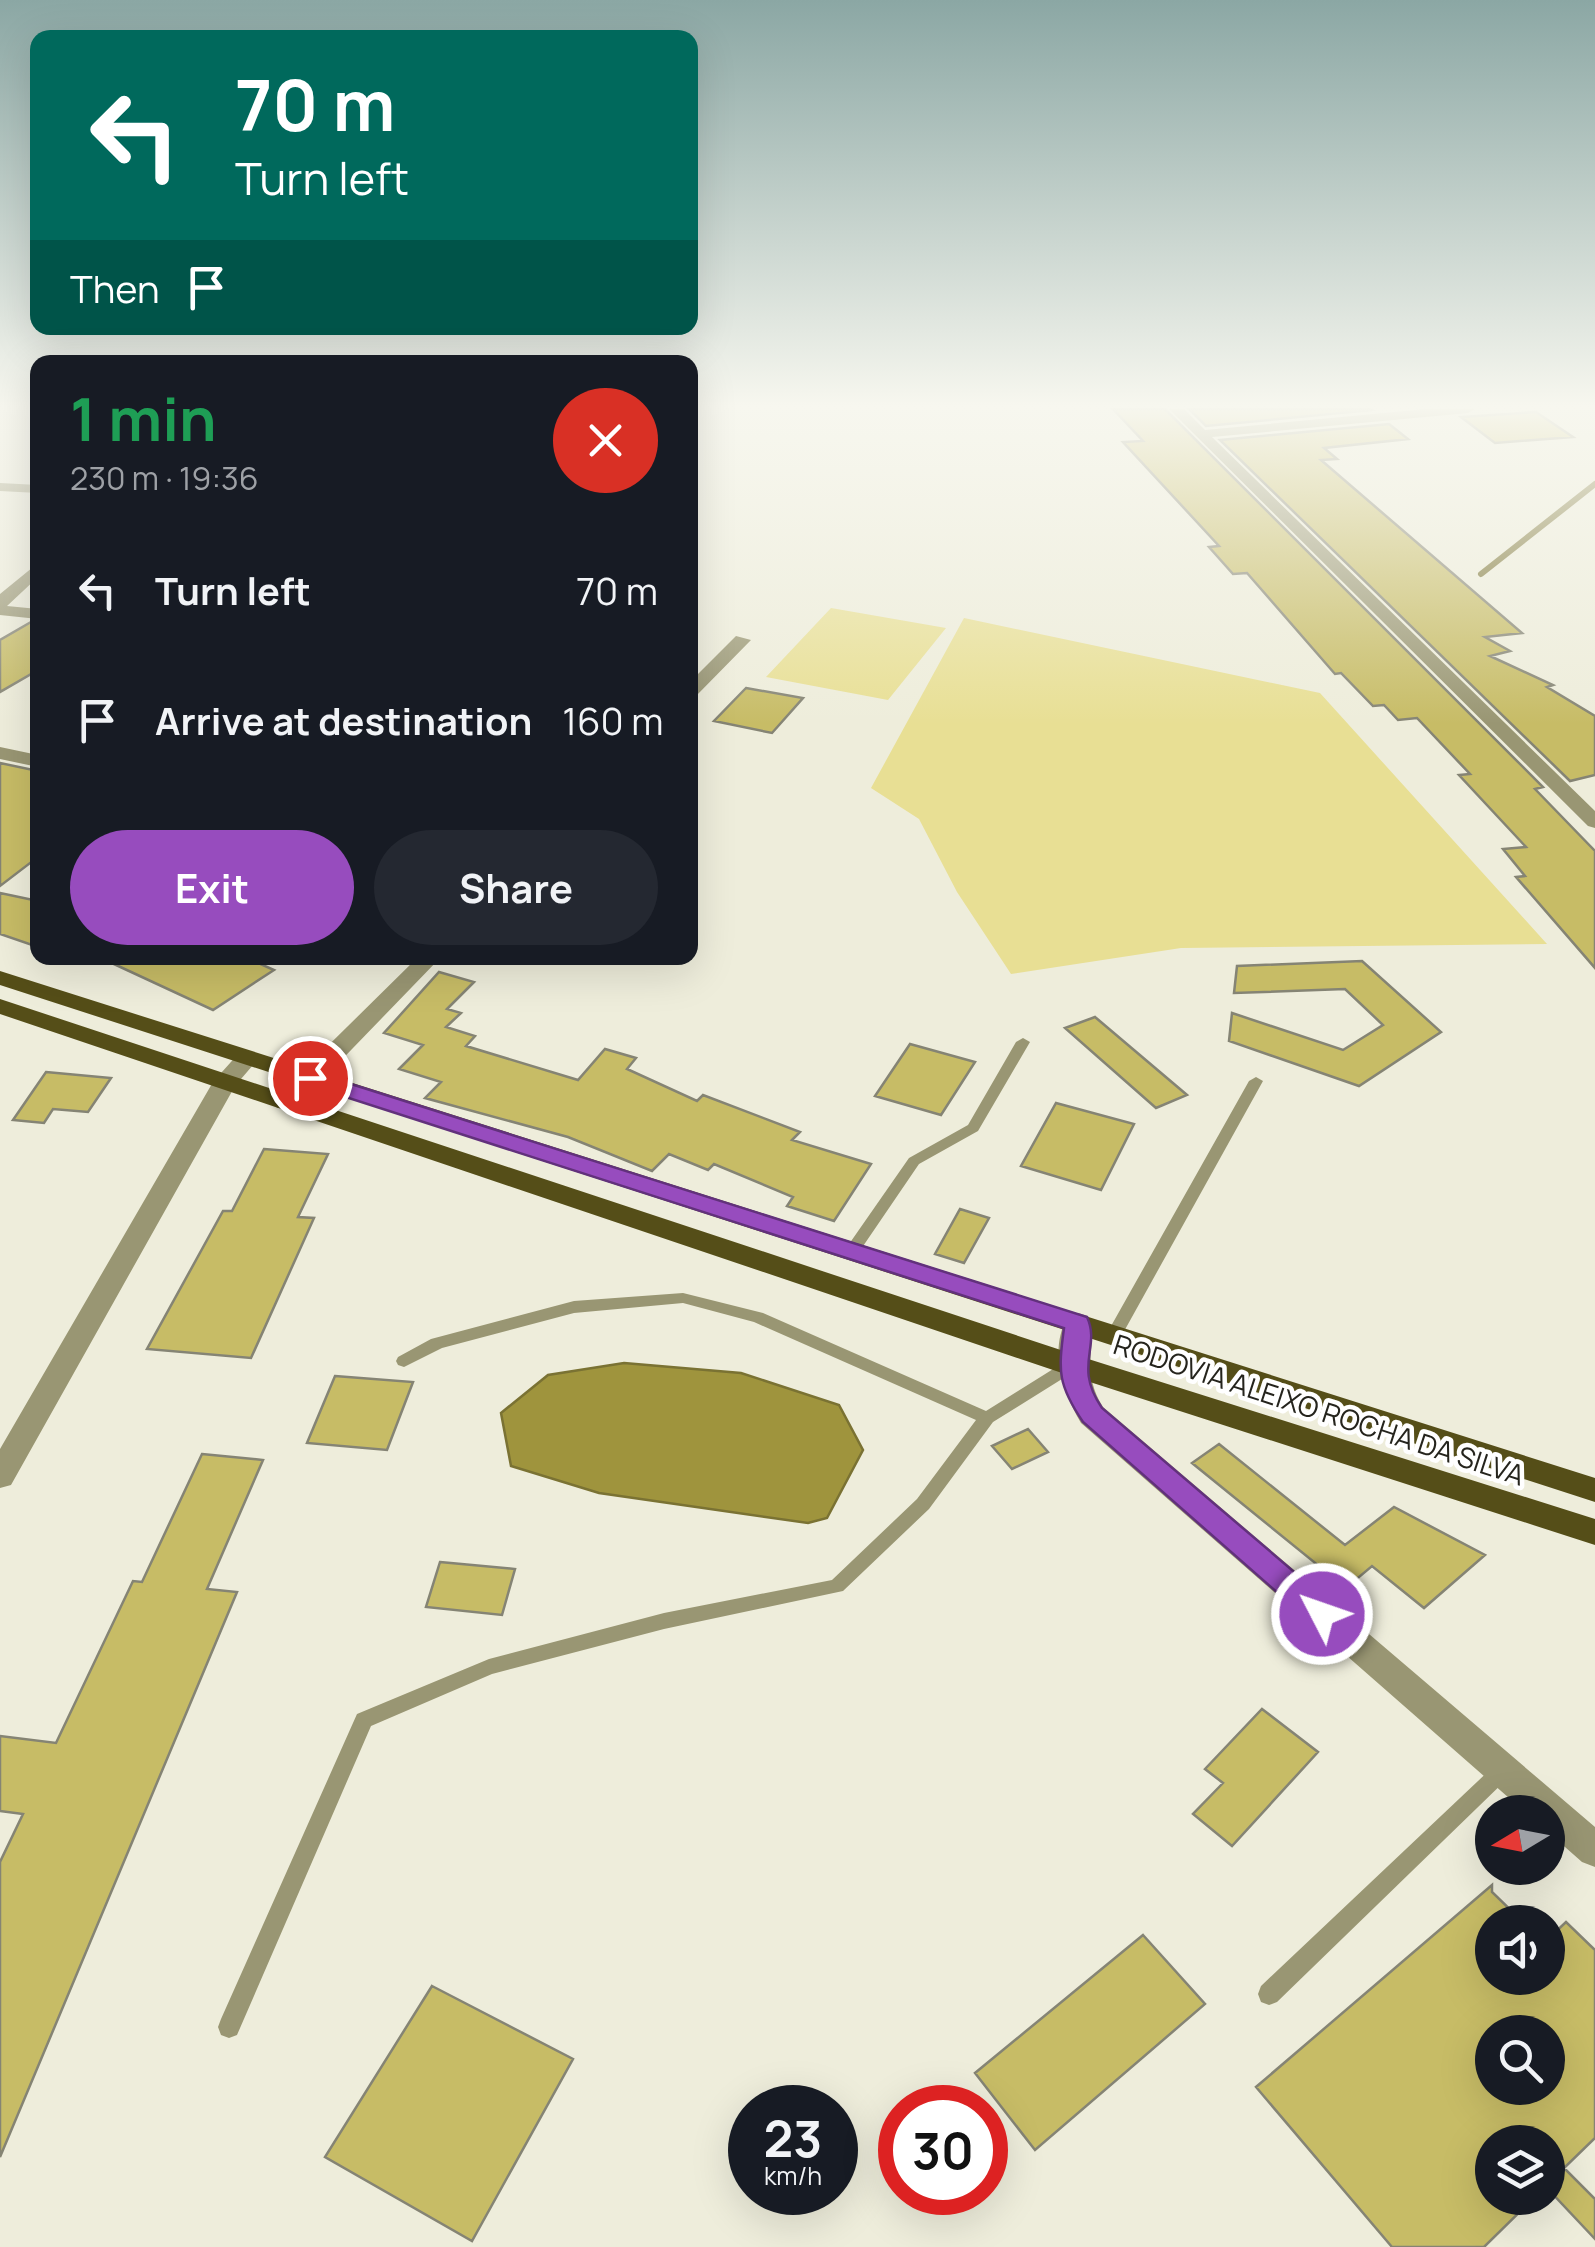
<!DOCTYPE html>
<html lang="en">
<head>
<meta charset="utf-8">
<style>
	body { margin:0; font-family:Manrope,sans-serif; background:#242831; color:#f1f3f6; height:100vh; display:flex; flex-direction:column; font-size:38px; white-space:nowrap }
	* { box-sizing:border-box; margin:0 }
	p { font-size:32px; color:#9ea1a6 }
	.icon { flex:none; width:55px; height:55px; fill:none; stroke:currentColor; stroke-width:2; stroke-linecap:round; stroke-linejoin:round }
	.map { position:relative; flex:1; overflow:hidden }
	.side { position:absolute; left:30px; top:355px; width:668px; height:610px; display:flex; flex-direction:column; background:#171b24; border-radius:20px; box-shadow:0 10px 40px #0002 }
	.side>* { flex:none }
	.top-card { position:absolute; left:30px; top:30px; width:668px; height:305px; border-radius:20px; box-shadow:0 10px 40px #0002; background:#00695c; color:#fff; overflow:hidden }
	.needle { width:65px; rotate:260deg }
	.controls { position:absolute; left:1475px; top:1795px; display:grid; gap:20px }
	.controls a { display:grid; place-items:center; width:90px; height:90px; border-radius:50%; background:#171b24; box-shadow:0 10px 40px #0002; font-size:50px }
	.speed { position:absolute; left:728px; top:2085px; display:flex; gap:20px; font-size:50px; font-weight:700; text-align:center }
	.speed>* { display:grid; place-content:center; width:130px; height:130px; border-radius:50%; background:#171b24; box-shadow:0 10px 40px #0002; line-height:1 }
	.speed small { font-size:25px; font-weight:400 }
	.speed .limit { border:15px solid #d22; background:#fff; color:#111 }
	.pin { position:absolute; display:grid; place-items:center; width:85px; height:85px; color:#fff; margin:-42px; border:5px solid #fff; border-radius:50%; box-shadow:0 2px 10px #0007 }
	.me { position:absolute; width:110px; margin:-55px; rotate:311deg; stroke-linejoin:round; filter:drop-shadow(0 0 8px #0008) }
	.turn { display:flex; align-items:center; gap:35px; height:210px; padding:0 40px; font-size:45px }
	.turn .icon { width:130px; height:130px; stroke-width:2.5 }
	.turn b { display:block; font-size:70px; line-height:85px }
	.then { display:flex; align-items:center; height:95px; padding:0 40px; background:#0003; gap:20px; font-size:38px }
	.round { display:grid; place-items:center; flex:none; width:105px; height:105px; border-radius:52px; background:#242831 }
	.head { display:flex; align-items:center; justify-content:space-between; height:170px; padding:0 40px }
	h1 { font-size:60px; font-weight:700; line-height:75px; color:#1e9e55 }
	.cta { display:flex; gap:20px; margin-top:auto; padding:20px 40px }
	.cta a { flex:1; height:115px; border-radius:60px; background:#974cbe; color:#fff; font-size:40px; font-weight:700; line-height:115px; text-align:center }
	.cta a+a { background:#242831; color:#f1f3f6 }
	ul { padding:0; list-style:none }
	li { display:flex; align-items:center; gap:30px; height:130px; padding:0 40px }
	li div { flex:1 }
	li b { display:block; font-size:38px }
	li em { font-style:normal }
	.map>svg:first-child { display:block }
	.green { fill:#e8df94 }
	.water { fill:#9f943d; stroke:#7a7233; stroke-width:2.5 }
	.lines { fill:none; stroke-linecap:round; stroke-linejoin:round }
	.stream { stroke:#7a7233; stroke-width:6 }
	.building { fill:#c7bc66; stroke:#858474; stroke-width:2.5; fill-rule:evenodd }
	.service { fill:#999673; fill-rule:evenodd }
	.minor { fill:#999673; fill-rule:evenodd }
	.primary { fill:#554e18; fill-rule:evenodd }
	.route { fill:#974cbe; stroke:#62317c; stroke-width:2.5 }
	.labels { text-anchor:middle; stroke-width:9; stroke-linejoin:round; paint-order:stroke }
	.street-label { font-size:28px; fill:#25241d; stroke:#fff }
</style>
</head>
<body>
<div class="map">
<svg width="1595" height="2247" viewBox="0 0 1595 2247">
	<rect width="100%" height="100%" fill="#eeeddb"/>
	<path class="green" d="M 831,608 L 946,628 L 888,700 L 766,677 Z
		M 964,618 L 1320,693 L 1547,944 L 1181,948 L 1011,974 L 957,892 L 919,819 L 871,788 Z"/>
	<path class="water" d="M 624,1363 L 741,1373 L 839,1405 L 863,1450 L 827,1518 L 808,1523 L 599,1493 L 511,1466 L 501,1413 L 548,1375 Z"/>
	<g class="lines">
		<path class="stream" d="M 1481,574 L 1595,484"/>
	</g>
	<path class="building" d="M 1113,409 L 1165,409 L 1543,787 L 1535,789 L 1595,851 L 1595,968 L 1516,877 L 1525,876 L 1503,849 L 1526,847 L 1459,775 L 1470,774 L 1417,718 L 1398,720 L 1384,705 L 1373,706 L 1341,673 L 1335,674 L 1247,573 L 1233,574 L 1209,547 L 1219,546 L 1123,442 L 1143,441 Z
		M 1189,409 L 1370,409 L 1372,410 L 1206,426 Z
		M 1536,412 L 1573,437 L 1495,443 L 1461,417 Z
		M 1389,424 L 1408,439 L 1324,448 L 1337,459 L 1321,460 L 1522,633 L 1485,637 L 1510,651 L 1490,656 L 1553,685 L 1547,687 L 1595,716 L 1595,775 L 1570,781 L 1220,440 Z
		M 31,622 L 38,623 L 38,670 L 0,692 L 0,640 Z
		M 746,688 L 803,698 L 772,733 L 714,721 Z
		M 0,763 L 38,771 L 38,857 L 0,886 Z
		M 0,893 L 38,901 L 38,947 L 0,934 Z
		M 101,958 L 247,958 L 274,970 L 213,1010 Z
		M 1362,961 L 1441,1032 L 1359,1086 L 1229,1041 L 1232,1013 L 1343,1050 L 1383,1025 L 1345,989 L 1234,993 L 1237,966 Z
		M 439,972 L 474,982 L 447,1009 L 461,1013 L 446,1027 L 475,1036 L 466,1046 L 578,1080 L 605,1049 L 636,1058 L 627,1069 L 697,1101 L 703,1095 L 800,1132 L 792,1140 L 871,1164 L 834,1221 L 787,1206 L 793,1197 L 714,1164 L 708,1170 L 669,1154 L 652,1171 L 568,1137 L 425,1098 L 441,1082 L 399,1069 L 423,1045 L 384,1033 Z
		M 1095,1017 L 1187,1095 L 1156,1108 L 1065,1028 Z
		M 910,1044 L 975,1062 L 941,1115 L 875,1096 Z
		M 46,1072 L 111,1078 L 88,1112 L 53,1109 L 44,1123 L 13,1120 Z
		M 1056,1103 L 1134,1124 L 1101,1190 L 1021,1166 Z
		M 264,1149 L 328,1154 L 298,1217 L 314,1218 L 251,1358 L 147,1349 L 223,1211 L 232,1211 Z
		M 960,1209 L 989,1218 L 964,1263 L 935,1254 Z
		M 335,1376 L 413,1382 L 387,1450 L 307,1443 Z
		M 1028,1429 L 1048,1452 L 1012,1469 L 992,1446 Z
		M 1219,1444 L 1345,1545 L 1394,1507 L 1485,1555 L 1424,1608 L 1372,1566 L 1346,1588 L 1192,1463 Z
		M 202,1454 L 263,1460 L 207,1589 L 237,1592 L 0,2157 L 0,1862 L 23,1814 L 0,1811 L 0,1736 L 56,1743 L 133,1581 L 142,1582 Z
		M 440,1562 L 515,1569 L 502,1615 L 426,1607 Z
		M 1262,1709 L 1318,1752 L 1232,1846 L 1193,1814 L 1223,1783 L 1205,1769 Z
		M 1492,1885 L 1492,1892 L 1523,1922 L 1492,1922 L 1492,1978 L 1548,1978 L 1548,1939 L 1566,1922 L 1595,1950 L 1595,2138 L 1564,2168 L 1595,2199 L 1595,2239 L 1548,2189 L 1548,2142 L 1492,2142 L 1492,2198 L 1534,2198 L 1484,2247 L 1392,2247 L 1256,2087 ZM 1492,2032 L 1548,2032 L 1548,2088 L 1492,2088 Z
		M 1143,1935 L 1205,2004 L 1035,2150 L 975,2073 Z
		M 432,1986 L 573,2059 L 472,2241 L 325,2157 Z"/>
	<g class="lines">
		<path class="service" d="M 1023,1038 L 1030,1042 L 978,1131 L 919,1164 L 857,1255 L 847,1255 L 845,1251 L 847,1247 L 909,1158 L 968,1125 L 1016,1042 Z
			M 1256,1077 L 1263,1081 L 1122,1335 L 1120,1339 L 1108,1339 L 1106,1335 L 1249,1081 Z
			M 683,1293 L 763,1313 L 986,1411 L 1066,1361 L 1072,1359 L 1078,1361 L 1080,1365 L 1078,1369 L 993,1422 L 929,1509 L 843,1591 L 664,1629 L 492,1674 L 371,1726 L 237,2035 L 229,2038 L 221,2035 L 218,2027 L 221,2019 L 357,1714 L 489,1659 L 664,1613 L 832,1580 L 917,1499 L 976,1420 L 754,1322 L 683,1303 L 574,1313 L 442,1348 L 404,1367 L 398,1365 L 396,1361 L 398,1357 L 431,1339 L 574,1301 Z
			M 1503,1761 L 1510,1764 L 1513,1770 L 1510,1776 L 1277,2002 L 1269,2005 L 1261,2002 L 1258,1994 L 1261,1986 L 1496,1764 Z"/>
		<path class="minor" d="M 1169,409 L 1184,409 L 1205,430 L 1426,409 L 1475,409 L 1468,413 L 1212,437 L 1595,811 L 1595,828 L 1588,826 Z
			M 0,483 L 38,485 L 38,493 L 0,491 Z
			M 38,563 L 38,577 L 7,606 L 38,609 L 38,619 L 0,615 L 0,594 Z
			M 736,636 L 751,640 L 696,696 L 690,697 L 690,682 Z
			M 0,747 L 38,755 L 38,767 L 0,759 Z
			M 417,958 L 440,958 L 295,1108 L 277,1108 L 274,1102 L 277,1096 Z
			M 247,1051 L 259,1058 L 235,1086 L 11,1485 L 0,1488 L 0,1449 L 213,1082 L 239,1053 Z
			M 1078,1313 L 1088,1316 C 1100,1338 1078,1368 1103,1407 L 1595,1827 L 1595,1867 L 1582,1862 L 1548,1832 L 1548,1812 L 1525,1812 L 1081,1423 C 1063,1392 1048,1351 1068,1316 Z"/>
		<path class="primary" d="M 0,971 L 1595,1478 L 1595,1502 L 0,985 Z
			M 0,999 L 1082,1357 L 1595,1519 L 1595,1545 L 1062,1373 L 0,1014 Z"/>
	</g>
	<linearGradient id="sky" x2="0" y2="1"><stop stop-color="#8ba7a4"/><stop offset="0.56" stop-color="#f7f7ef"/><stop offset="1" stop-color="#f7f7ef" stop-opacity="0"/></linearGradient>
	<rect width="1595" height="724" fill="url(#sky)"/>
	<path class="route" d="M 310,1071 L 1087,1317 C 1101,1347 1073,1366 1102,1408 L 1333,1605 L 1337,1614 L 1333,1623 L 1322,1626 L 1312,1623 L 1083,1422 C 1058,1385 1058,1372 1064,1328 L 302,1083 L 299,1078 Z"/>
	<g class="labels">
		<g class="street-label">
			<text transform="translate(1319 1410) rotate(18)" y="10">RODOVIA ALEIXO ROCHA DA SILVA</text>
		</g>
	</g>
</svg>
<div class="controls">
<a><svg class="needle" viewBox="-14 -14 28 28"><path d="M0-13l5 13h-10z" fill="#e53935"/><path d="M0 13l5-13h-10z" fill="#9ea1a6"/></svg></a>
<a><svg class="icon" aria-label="sound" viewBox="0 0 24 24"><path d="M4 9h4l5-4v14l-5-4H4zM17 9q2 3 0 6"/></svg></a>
<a><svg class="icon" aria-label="search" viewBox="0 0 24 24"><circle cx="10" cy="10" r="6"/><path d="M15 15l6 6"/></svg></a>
<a><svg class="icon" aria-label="layers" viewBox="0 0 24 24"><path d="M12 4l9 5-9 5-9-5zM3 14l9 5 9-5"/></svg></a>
</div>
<div class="speed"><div>23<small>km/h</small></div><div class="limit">30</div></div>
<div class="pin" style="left:310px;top:1078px;background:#d93025"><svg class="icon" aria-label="arrive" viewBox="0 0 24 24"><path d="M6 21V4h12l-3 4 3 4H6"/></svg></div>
<svg class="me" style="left:1322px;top:1614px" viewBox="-20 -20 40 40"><circle r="17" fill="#974cbe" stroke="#fff" stroke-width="3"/><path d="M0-11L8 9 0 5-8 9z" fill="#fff"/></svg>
<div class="top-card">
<div class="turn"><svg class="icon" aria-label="left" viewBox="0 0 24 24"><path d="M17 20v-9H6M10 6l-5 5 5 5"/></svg><div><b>70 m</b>Turn left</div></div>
<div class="then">Then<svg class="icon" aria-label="arrive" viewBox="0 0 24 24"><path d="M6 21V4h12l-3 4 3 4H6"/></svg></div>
</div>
<section class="side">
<div class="head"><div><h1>1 min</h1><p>230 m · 19:36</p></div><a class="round" style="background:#d93025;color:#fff"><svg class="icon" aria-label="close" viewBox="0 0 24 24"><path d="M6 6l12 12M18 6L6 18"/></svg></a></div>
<ul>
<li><svg class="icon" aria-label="left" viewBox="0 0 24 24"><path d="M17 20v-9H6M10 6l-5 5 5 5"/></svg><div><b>Turn left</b></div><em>70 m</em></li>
<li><svg class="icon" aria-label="arrive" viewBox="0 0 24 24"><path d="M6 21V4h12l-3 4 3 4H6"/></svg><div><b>Arrive at destination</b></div><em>160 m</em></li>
</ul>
<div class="cta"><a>Exit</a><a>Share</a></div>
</section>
</div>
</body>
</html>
